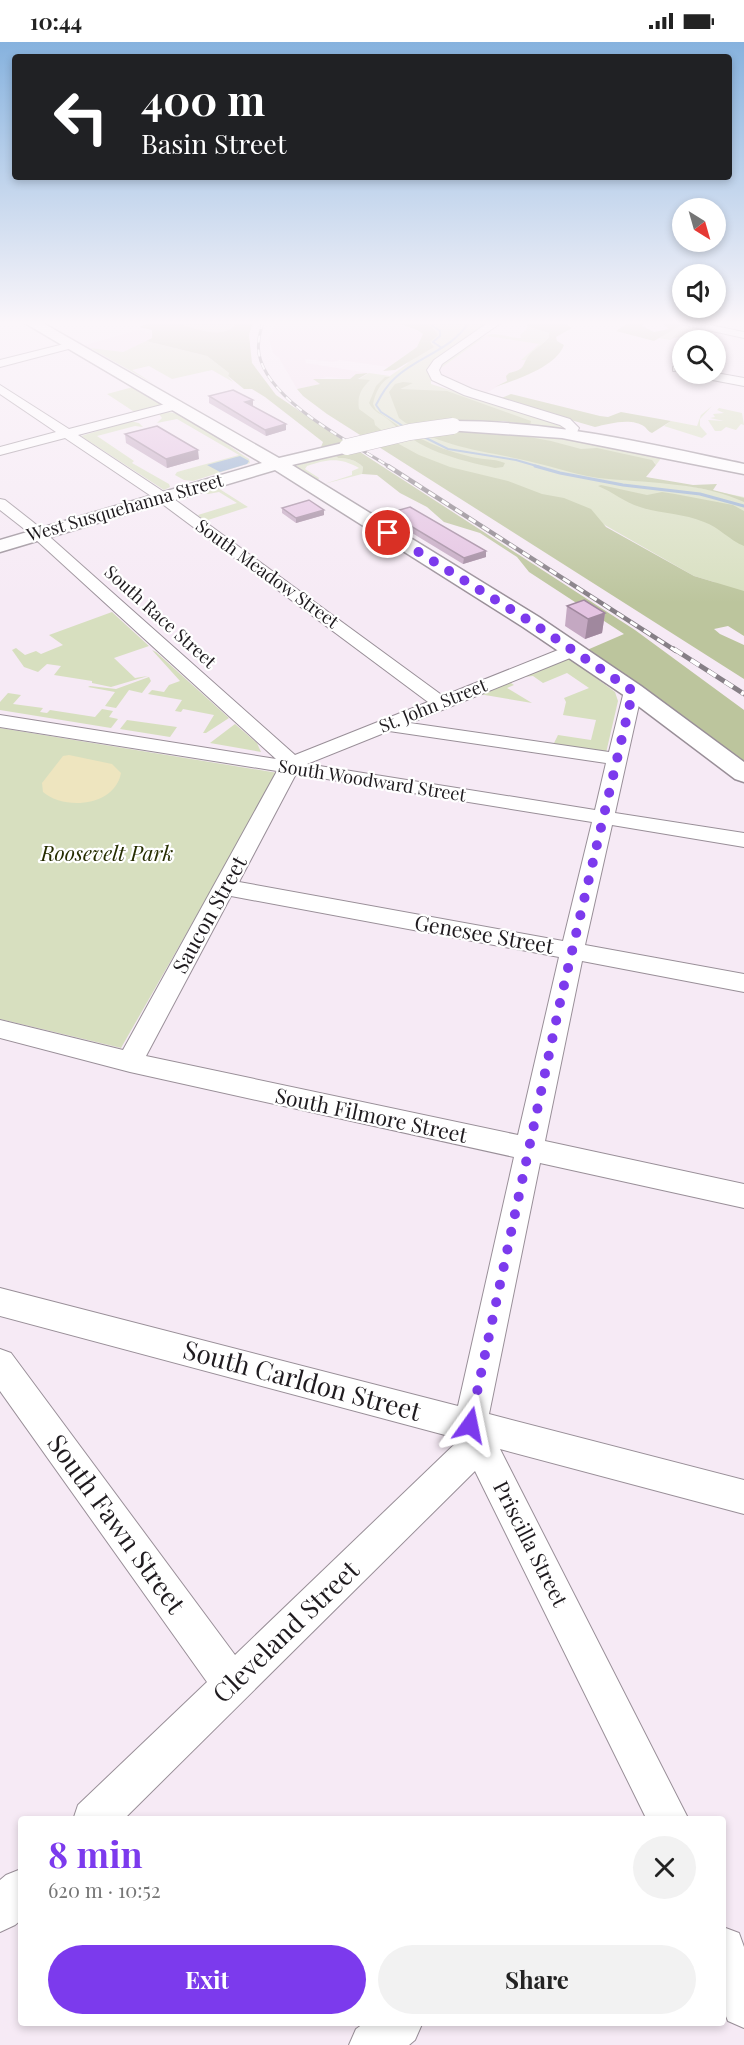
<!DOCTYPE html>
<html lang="en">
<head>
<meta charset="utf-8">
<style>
	body { margin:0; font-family:"Playfair Display",serif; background:#f2f2f2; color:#222; height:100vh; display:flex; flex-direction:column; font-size:22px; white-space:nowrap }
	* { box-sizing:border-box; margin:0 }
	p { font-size:20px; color:#767676 }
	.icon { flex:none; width:33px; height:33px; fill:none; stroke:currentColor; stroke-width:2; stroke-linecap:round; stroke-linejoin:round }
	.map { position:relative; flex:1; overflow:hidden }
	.drawer { position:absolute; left:18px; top:1774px; width:708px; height:210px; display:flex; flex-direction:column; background:#fff; border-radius:6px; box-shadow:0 3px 9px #0003 }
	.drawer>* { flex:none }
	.guide { position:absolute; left:12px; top:12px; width:720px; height:126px; border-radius:6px; box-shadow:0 3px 9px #0003; background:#202124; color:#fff; overflow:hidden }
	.needle { width:39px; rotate:143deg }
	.fabs { position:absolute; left:672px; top:156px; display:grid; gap:12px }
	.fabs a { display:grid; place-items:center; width:54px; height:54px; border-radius:50%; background:#fff; box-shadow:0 3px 9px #0003; font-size:30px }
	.pin { position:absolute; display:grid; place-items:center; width:51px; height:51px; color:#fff; margin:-26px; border:3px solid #fff; border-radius:50%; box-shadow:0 2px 6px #0007 }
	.me { position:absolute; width:66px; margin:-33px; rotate:12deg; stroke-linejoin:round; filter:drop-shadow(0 0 4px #0008) }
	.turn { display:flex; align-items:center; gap:21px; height:126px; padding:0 30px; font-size:27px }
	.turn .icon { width:78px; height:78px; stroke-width:2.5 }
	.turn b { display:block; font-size:42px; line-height:51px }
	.round { display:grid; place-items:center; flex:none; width:63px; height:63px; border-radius:32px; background:#f2f2f2 }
	.headline { display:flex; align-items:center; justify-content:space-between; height:102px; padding:0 30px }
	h1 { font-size:36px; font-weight:700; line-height:45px; color:#7c3aed }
	.button { display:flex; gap:12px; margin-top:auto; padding:12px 30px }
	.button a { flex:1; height:69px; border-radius:36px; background:#7c3aed; color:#fff; font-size:24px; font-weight:700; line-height:69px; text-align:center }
	.button a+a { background:#f2f2f2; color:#222 }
	.status { display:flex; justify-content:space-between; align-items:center; height:42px; padding:0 30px; background:#fff; direction:ltr }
	.status svg { height:16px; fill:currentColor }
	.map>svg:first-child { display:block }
	.industrial { fill:#f2ddec }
	.green { fill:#d7dfbf }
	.forest { fill:#bcc59d }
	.sand { fill:#eee5bf }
	.water { fill:#94aecf }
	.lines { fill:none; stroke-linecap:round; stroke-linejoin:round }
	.stream-far1 { stroke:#94aecf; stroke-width:2 }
	.stream { stroke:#94aecf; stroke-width:3 }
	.minor-casing { stroke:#998f98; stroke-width:2 }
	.major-casing { stroke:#998f98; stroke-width:3 }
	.minor { fill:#fff; fill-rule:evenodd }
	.major { fill:#fff; fill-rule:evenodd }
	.rail-far2-casing { stroke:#867f86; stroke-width:3 }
	.rail-far1-casing { stroke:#867f86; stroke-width:4.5 }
	.rail-casing { stroke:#867f86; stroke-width:5 }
	.rail-far2 { stroke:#fff; stroke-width:2; stroke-dasharray:7; stroke-linecap:butt }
	.rail-far1 { stroke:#fff; stroke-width:3; stroke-dasharray:8; stroke-linecap:butt }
	.rail { stroke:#fff; stroke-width:4; stroke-dasharray:10; stroke-linecap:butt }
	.major-bridge-casing { stroke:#998f98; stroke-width:17; stroke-linecap:butt }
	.major-bridge { stroke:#fff; stroke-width:16 }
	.wall { fill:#c4a8c2 }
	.shaded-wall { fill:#a0889e }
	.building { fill:#e4c3e2; stroke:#a0889e; stroke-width:1.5 }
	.route { stroke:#7c3aed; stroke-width:10; stroke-dasharray:0 18 }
	.labels { text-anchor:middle; stroke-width:4.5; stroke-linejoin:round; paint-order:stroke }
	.far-street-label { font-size:18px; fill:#1f1b1f; stroke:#fff }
	.park-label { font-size:21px; font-style:italic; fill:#262d00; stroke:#fff }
	.street-label { font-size:21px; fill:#1f1b1f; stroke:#fff }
	.near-street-label { font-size:26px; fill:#1f1b1f; stroke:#fff }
</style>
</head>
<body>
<div class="status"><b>10:44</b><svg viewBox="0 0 49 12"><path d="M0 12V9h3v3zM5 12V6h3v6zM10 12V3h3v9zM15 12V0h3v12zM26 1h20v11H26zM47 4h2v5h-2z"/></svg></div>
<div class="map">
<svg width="744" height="2003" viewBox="0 0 744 2003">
	<rect width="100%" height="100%" fill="#f6eaf5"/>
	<path class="industrial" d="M 277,280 L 395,280 L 424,292 L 417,305 L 388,325 L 340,318 L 333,320 L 305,317 L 306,321 L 368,331 L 361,331 L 350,337 L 327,335 L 315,338 L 320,342 L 297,347 L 279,316 L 273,311 L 269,296 Z
		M 138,288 L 150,291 L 152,296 L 123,310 L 86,306 L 82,304 Z
		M 486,294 L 540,302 L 522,318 L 527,318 L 525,324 L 517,329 L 509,331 L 507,339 L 483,353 L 441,332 L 438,328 Z"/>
	<path class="green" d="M 172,280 L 238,280 C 225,298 190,290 172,280 Z
		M 415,280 L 494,280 C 472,294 429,312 431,342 L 542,377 L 565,386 L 560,388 L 503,379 L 451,379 L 573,398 L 662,415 L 656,423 L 654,420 L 624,431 L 744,455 L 744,558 L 714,540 L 694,534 L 603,482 L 512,475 L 346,378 L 357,338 L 369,331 L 390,334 L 407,322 L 430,296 Z
		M 681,283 L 715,289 L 703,298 C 693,298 681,291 670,298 L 658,296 Z
		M 527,284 L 549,291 L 549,295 L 527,318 L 521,318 L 539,302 L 486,294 L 438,328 C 444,319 482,292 493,292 C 502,292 512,296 521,296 L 520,293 L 527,287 Z
		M 146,299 L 207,314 L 229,331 L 228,334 L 233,340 L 212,328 L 172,337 L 149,324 L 132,328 L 154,342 L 90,306 L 123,310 Z
		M 133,345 L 163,362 L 136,371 L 107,352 Z
		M 712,364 L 700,377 L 700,384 L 707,392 L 702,396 L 664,384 L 671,379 L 697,384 L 701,373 Z
		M 719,366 L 742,371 L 744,383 L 741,382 L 736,388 L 726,385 L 721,389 L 715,389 L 708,378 L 724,379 L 710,376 L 715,375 L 713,372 L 724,371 L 717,368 Z
		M 168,370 C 189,371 229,405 249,417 L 250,421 L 193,439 L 184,438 L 175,433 L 177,430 L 239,413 L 177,377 L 157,381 L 162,376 L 159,372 Z
		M 130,379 L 139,381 L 143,385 L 135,384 L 97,394 L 134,419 L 132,421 L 169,442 L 170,445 L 164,448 L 81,394 Z
		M 335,413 L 338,416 C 348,416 356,418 363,425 L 362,432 L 324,442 L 352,433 L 352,429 L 359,426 C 340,415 327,417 307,424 L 305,427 L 319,436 L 318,438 L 295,424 Z
		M 231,441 L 218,446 L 248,465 L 205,479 L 198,473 L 237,461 L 219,450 L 208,452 L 202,450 Z
		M 112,570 L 149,604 L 114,616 L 135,636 L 148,634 L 111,645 L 92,641 L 92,639 L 54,633 L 61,624 L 47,622 L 38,630 L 24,625 L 12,608 L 16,606 L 25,613 L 36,609 L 41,612 L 63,603 L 49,593 Z
		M 152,608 L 156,610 L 229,676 L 206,691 L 203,691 L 214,673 L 183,667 L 181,670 L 175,669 L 182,658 L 148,652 L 152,648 L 164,650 L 169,643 L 180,639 Z
		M 567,617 L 572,618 L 615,650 L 618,659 L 606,711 L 553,703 L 558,693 L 591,698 L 596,678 L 563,673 L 566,660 L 564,656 L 589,646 L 567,631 L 543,641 L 533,634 L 522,635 Z
		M 149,635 L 151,639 L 142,651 L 129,648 L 116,666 L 105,664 L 115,650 L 88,645 L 90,644 L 116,647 Z
		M 508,639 L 514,643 L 507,646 L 532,661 L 479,652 Z
		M 8,651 L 21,653 L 13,662 L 43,666 L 40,670 L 47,671 L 50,668 L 95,675 L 102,667 L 113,669 L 109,675 L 118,677 L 111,686 L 0,668 L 0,660 Z
		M 127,678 L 177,685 L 170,695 L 120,687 Z
		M 235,682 L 257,701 L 261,710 L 210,701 Z
		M 0,686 L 278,731 L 121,1006 L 0,977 Z"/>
	<path class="forest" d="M 151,280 C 157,280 165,279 171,280 C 191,284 222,301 238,280 L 253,280 L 249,293 L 252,321 L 276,353 L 357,408 L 635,588 L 744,668 L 744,721 L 587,608 L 624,592 L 529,530 L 517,515 L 480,491 L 444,480 L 427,465 L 400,451 L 377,433 L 362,432 L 363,425 C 356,418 348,416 338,416 L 335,413 L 352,408 L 341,401 L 321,405 L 323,400 L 265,355 L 252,347 L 244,347 L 228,334 L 229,331 L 207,314 L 146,299 L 152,296 L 152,288 L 139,285 Z
		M 395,280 C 410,280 429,277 438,293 L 430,300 L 434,305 L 395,328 L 383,329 L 417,305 L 423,292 L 417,288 Z
		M 528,280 L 563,280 L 572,286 L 556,295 L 557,299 L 564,303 C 556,325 516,338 495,345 L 507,339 L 506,334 L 509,331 C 527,327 521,323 530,312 C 536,306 544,302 549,295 L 549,291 L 527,284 Z
		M 629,280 L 646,280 L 642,284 L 654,290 L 669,287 L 664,283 L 666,280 L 681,283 L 654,299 L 616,289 Z
		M 368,331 L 358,337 L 370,338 C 361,347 357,354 359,367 L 374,378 L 375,383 L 397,401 L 419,413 L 450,425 L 508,439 L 542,452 L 564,456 L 591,467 L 606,485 L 694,534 L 744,549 L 744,594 L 728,584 L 714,587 L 720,592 L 744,603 L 744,637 L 327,372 L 303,354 L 297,347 L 320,342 L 313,337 L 350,337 L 356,332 Z
		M 385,335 L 390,335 C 380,340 375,352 373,362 L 376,368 C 404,389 433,406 468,414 C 480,418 493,416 505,421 L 503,425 L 495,426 C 455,417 420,409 390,379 C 383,372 374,371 369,361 L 376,344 Z
		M 403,340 L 413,341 L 400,347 L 447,349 L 531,379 L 530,383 L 503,379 L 451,379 L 456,389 L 518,393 L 551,399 L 581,407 L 597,406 L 652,418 L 656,423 L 646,435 L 693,443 L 717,442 L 713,448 L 744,456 L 744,460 C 704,441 652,441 609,437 C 581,435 555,425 528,419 C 482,408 438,406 399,376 L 389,350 L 395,342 Z
		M 511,352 L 600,374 L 608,375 L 621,370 L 671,379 L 652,391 C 649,390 647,387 645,385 C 631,375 609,382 595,385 L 499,357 Z
		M 601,443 L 647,453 L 662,450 L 675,452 L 733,463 L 744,469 L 744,504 C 729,498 719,485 704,480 C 683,471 661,472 640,465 C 624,460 613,450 598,444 Z"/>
	<path class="sand" d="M 69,713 L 112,722 L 121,731 C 115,764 65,769 43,750 L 42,741 L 63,714 Z"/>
	<path class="water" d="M 240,414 L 249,419 L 247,422 L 220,430 L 207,423 Z"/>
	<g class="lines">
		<path class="stream-far1" d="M 427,280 L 440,289 L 440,294 L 433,300 L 442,306
			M 406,386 L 381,370 L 376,363 C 381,353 386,344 395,336 C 418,314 451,309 469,280
			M 420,393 L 448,407 L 516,418 L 540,425"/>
		<path class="stream" d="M 535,424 L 560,431 L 623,443 L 700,452 L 744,464"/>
		<defs>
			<path id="minor" d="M 489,280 L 502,280 L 442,322 L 439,328 L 441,333 L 472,347 L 570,377 L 579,386 L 574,396 L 564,396 L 562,393 L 566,387 L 560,383 L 464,353 L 432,338 L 427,328 L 434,318 Z
				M 671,280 L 695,280 L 744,290 L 744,296 Z
				M 72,300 L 76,301 L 76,305 L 0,325 L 0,318 Z
				M 682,320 L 682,328 L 673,329 L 673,325 Z
				M 716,331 L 744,336 L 744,344 L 702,336 L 696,332 Z
				M 0,343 L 69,387 L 177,359 L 181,360 L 183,363 L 181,366 L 78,393 L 167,452 L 443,654 L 568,604 L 580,604 L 583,608 L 580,612 L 410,681 L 609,710 L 624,649 L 627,645 L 639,645 L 642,649 L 615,771 L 744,791 L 744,805 L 612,783 L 585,903 L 744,932 L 744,950 L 582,919 L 545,1099 L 744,1142 L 744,1166 L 540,1121 L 489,1372 L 744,1438 L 744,1472 L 500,1407 L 689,1778 L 647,1778 L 475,1429 L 123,1778 L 73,1778 L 78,1763 L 207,1640 L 0,1349 L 0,1307 L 11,1311 L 235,1613 L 460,1397 L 0,1274 L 0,1246 L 458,1364 L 514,1115 L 130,1030 L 0,996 L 0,978 L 123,1008 L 277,729 L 0,685 L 0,673 L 276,717 L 23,486 L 0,468 L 0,457 L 5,458 L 33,480 L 295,713 L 428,660 L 157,458 L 65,396 L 0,413 L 0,405 L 56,390 L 0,352 ZM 389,689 L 606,721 L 595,768 L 307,722 ZM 296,732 L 592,780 L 563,899 L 239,840 ZM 231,854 L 559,915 L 518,1093 L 146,1014 Z
				M 21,1827 L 21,1878 L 15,1883 L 0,1890 L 0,1838 L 6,1833 Z
				M 723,1885 L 739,1891 L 744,1905 L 744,1986 L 728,1979 L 723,1967 Z
				M 363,1982 L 422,1982 L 415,1998 L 409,2003 L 349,2003 L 356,1987 Z"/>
			<path id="major" d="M 23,280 L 41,280 L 279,416 L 347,400 L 353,401 L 356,405 L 353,409 L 292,423 L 539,575 L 641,644 L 744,720 L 744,740 L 735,737 L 625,654 L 523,585 L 275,428 L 0,510 L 0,498 L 262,421 Z
				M 453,379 C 552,379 647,401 744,422 L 744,432 L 562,396 L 447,388 L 445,384 Z"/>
		</defs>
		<use href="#minor" class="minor-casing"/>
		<use href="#major" class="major-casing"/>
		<use href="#minor" class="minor"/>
		<use href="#major" class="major"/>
		<defs>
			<path id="rail-far2" d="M 263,280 C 260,291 257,301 259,312 C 268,360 352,401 390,425"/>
			<path id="rail-far1" d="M 388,424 L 676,609"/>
			<path id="rail" d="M 674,607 L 744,652"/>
		</defs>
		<use href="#rail-far2" class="rail-far2-casing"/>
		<use href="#rail-far1" class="rail-far1-casing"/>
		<use href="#rail" class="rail-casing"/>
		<use href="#rail-far2" class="rail-far2"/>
		<use href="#rail-far1" class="rail-far1"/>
		<use href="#rail" class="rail"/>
		<defs>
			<path id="major-bridge" d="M 347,405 L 410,390 L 453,384"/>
		</defs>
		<use href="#major-bridge" class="major-bridge-casing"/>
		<use href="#major-bridge" class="major-bridge"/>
	</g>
	<path class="wall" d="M 209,354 L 253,358 L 253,365 L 286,388 L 266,394 L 209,361 Z
		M 125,392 L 199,417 L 167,426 L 126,401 Z
		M 282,466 L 324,473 L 296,481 L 282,471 Z
		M 389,471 L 486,515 L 463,522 L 389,477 Z
		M 567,564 L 605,571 L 602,591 L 585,597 L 565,584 Z"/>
	<path class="shaded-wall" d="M 253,358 L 253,365 L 245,360 Z
		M 286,382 L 286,388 L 266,394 L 265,388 Z
		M 198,408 L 199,417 L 167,426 L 166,417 Z
		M 324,468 L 324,473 L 296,481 L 296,476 Z
		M 486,509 L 486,515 L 463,522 L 464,516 Z
		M 605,571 L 602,591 L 585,597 L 588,577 Z"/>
	<path class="building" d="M 233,348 L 253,358 L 245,360 L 286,382 L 265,388 L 209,354 Z
		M 157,384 L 198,408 L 166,417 L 125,392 Z
		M 309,458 L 324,468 L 296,476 L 282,466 Z
		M 410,465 L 486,509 L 464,516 L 389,471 Z
		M 584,558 L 605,571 L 588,577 L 567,564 Z"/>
	<linearGradient id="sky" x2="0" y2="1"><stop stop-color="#86b2de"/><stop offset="0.5" stop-color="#fbf6fa"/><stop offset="1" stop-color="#fbf6fa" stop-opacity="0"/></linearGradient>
	<rect width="744" height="561" fill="url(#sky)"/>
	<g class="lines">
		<path class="route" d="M 388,491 L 531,580 L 633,649 L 561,956 L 470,1383"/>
	</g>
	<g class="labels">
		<g class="far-street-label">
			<text transform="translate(125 466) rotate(-16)" y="6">West Susquehanna Street</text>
			<text transform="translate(267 532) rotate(36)" y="6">South Meadow Street</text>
			<text transform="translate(160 575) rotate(42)" y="6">South Race Street</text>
			<text transform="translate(433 664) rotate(-22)" y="6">St. John Street</text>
			<text transform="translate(372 739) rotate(9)" y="6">South Woodward Street</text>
		</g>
		<g class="park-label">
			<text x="107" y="819">Roosevelt Park</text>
		</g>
		<g class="street-label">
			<text transform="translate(210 873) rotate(-61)" y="7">Saucon Street</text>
			<text transform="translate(484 893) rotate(10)" y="7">Genesee Street</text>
			<text transform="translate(371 1074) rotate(12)" y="7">South Filmore Street</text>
			<text transform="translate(530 1502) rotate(63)" y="7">Priscilla Street</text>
		</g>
		<g class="near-street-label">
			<text transform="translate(302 1339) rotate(15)" y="9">South Carldon Street</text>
			<text transform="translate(116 1482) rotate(54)" y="9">South Fawn Street</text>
			<text transform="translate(286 1590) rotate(-44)" y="9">Cleveland Street</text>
		</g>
	</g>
</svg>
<div class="fabs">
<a><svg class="needle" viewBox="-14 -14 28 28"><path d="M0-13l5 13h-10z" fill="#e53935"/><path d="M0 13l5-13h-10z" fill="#767676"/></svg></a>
<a><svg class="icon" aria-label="sound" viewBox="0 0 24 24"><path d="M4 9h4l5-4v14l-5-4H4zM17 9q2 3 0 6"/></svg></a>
<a><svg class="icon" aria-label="search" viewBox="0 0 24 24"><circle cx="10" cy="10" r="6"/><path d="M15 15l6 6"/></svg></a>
</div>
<div class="pin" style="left:388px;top:491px;background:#d93025"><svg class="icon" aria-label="arrive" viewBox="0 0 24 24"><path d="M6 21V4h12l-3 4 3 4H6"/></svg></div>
<svg class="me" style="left:470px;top:1383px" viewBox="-20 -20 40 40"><path d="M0-17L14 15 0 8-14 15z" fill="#7c3aed" stroke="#fff" stroke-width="4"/></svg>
<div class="guide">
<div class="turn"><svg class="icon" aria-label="left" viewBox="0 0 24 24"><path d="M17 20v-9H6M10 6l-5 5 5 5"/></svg><div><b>400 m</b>Basin Street</div></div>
</div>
<section class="drawer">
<div class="headline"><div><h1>8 min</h1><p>620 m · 10:52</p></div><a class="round"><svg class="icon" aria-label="close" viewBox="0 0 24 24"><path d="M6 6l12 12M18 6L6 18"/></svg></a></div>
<div class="button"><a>Exit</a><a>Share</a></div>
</section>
</div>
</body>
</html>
